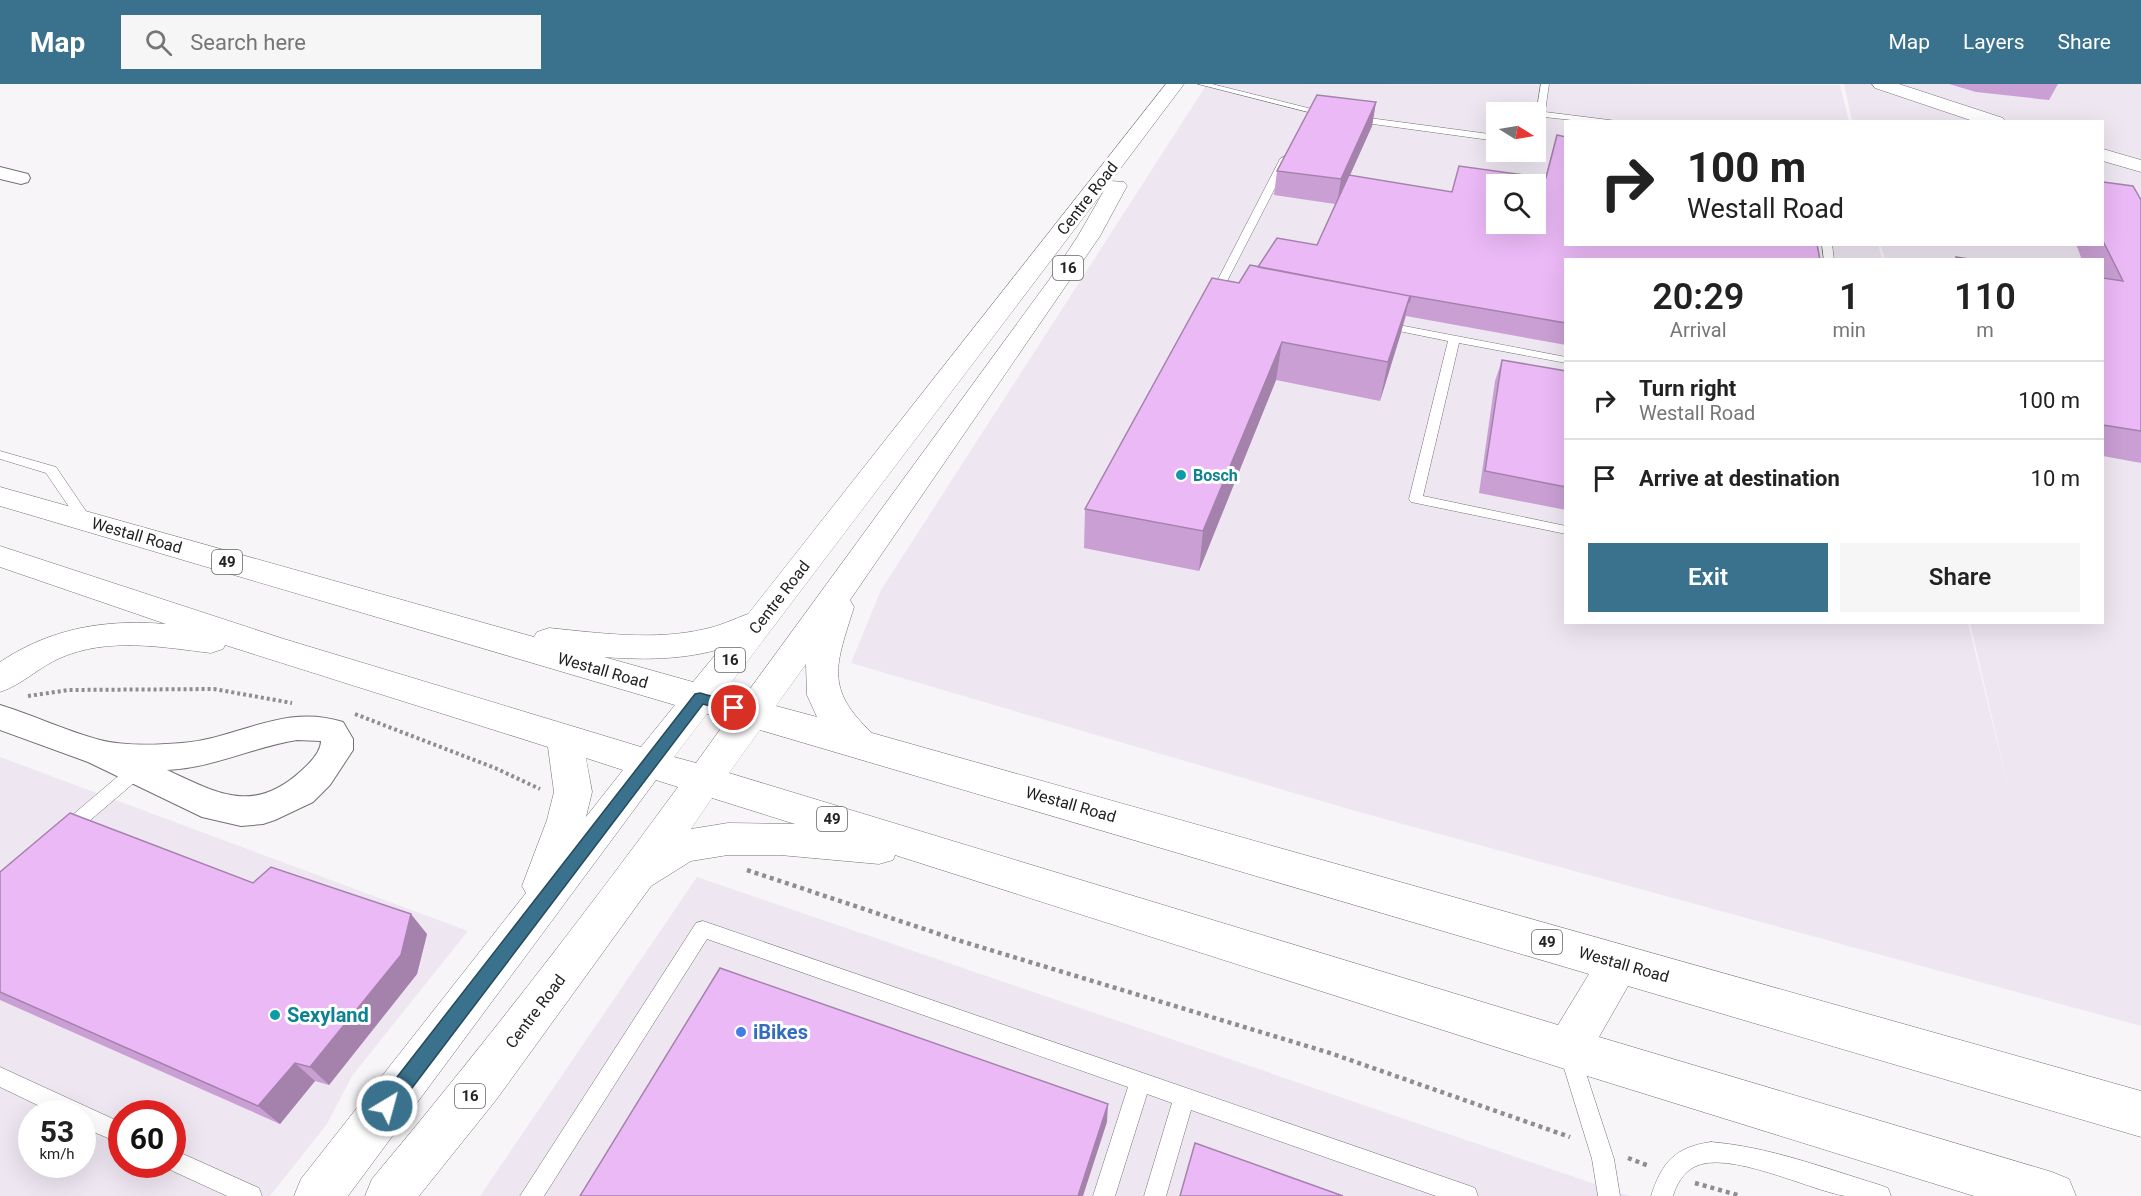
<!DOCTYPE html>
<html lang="en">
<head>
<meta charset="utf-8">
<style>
	body { margin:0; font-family:Roboto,sans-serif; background:#f6f6f6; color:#222; height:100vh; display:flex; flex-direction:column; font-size:22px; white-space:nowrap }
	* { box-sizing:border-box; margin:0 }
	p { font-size:20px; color:#767676 }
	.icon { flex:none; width:33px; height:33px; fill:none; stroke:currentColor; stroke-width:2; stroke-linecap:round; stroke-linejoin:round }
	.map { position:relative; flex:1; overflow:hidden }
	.drawer { position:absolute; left:1564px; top:174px; width:540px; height:366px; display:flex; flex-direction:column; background:#fff; border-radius:0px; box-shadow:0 6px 24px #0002 }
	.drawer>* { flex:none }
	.guide { position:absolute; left:1564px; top:36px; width:540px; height:126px; border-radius:0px; box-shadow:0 6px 24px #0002; background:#fff; color:#222; overflow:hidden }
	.needle { width:39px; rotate:101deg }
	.controls { position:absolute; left:1486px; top:18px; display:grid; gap:12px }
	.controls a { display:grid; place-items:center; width:60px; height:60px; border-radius:0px; background:#fff; box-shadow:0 6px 24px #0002; font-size:30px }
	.speed { position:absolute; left:18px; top:1016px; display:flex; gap:12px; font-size:30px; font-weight:700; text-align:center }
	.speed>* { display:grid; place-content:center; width:78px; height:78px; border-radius:50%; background:#fff; box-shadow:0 6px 24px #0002; line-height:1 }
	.speed small { font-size:15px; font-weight:400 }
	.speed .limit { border:9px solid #d22; background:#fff; color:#111 }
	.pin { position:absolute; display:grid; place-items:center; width:51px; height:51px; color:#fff; margin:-26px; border:3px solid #fff; border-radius:50%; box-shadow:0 2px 6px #0007 }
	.me { position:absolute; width:66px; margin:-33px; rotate:37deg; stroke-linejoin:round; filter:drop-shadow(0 0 4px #0008) }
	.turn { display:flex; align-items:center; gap:21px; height:126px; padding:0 24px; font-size:27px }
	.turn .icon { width:78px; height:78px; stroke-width:2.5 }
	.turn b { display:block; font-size:42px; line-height:51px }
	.eta { display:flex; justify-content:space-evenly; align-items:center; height:102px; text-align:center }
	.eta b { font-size:36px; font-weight:600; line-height:42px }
	.action { display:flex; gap:12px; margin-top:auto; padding:12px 24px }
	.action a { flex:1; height:69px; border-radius:0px; background:#3a718c; color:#fff; font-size:24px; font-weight:600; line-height:69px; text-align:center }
	.action a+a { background:#f6f6f6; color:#222 }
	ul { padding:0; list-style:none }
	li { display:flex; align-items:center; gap:18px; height:78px; padding:0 24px; border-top:2px solid #e0e0e0 }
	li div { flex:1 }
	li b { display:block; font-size:22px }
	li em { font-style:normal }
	header { display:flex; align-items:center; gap:36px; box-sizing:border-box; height:84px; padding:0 30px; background:#3a718c; color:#fff }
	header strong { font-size:28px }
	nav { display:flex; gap:33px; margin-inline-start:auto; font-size:21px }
	.search { width:420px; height:54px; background:#f6f6f6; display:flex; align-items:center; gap:15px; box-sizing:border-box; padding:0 21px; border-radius:0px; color:#767676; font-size:22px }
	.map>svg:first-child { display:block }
	.built { fill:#eee6f1; fill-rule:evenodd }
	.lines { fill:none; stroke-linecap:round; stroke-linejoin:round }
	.lane-casing { stroke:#737174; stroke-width:1 }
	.street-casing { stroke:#737174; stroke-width:2 }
	.secondary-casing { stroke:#737174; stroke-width:1 }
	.primary-casing { stroke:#737174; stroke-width:1 }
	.path-far1 { stroke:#8f8d8f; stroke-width:4; stroke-dasharray:3 3; stroke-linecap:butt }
	.path { stroke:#8f8d8f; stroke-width:4.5; stroke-dasharray:4 4; stroke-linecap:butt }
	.lane { fill:#fff; fill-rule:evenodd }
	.street { fill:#fff; fill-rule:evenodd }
	.secondary { fill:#fff; fill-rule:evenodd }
	.primary { fill:#fff; fill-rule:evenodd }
	.wall { fill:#ca9fd4 }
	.shaded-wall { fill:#a482ac }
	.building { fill:#ebb9f6; stroke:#a482ac; stroke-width:1.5; fill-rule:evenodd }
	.route { fill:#3a718c; stroke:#26495b; stroke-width:1.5 }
	.culture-dot { fill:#0f9aa8; stroke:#fff; stroke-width:2 }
	.shop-dot { fill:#3f7fe0; stroke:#fff; stroke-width:2 }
	.labels { text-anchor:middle; stroke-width:6; stroke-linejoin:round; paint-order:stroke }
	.shield { fill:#fff; stroke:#666566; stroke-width:1.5 }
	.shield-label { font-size:15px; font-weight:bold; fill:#242324 }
	.street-label { font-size:16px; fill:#242324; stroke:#fff }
	.culture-label { font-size:16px; font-weight:bold; fill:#0d838f; stroke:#fff; text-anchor:start }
	.near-culture-label { font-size:20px; font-weight:bold; fill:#0d838f; stroke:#fff; text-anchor:start }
	.near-shop-label { font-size:20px; font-weight:bold; fill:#366cbe; stroke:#fff; text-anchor:start }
</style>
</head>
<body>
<header>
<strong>Map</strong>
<div class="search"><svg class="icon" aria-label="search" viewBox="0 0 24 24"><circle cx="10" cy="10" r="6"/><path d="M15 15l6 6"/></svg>Search here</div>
<nav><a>Map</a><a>Layers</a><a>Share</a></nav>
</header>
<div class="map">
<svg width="2141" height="1112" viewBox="0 0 2141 1112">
	<rect width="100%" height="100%" fill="#f8f5f9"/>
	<path class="built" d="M 1207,0 L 1840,1 L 1849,37 L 1566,38 L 1566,160 L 1878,160 L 1882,175 L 1566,176 L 1566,538 L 1968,539 L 2010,710 L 1970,539 L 2103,538 L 2103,176 L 1885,175 L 1881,161 L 2103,160 L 2103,38 L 1852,37 L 1844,0 L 2141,0 L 2141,942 L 1359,728 L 851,579 L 881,506 ZM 1497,28 L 1536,28 L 1536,68 L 1497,68 ZM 1497,100 L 1536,100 L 1536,140 L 1497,140 Z
		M 0,673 L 468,847 L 352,992 L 327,1040 L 270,1112 L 0,1112 ZM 32,1029 L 82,1029 L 82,1080 L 32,1080 ZM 122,1029 L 172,1029 L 172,1080 L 122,1080 Z
		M 697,793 L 1630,1112 L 480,1112 Z"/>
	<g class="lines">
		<defs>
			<path id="lane" d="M 1198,0 L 1212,0 L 1332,30 L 1328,33 Z
				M 1541,0 L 1549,0 L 1545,28 L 1625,38 L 1590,38 L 1544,33 L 1540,56 L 1536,59 L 1536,30 Z
				M 1354,32 L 1497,51 L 1497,57 L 1351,37 L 1350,35 Z
				M 1285,72 L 1290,75 L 1223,205 L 1230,209 L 1225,212 L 1213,209 L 1212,207 L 1280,75 Z
				M 1822,160 L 1832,160 L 1834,176 L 1824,176 Z
				M 1383,238 L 1566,273 L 1566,279 L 1459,259 L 1423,412 L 1566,442 L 1566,450 L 1411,418 L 1409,415 L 1448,257 L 1379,243 L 1377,241 Z
				M 0,367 L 56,383 L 92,436 L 90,439 L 80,439 L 46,389 L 0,375 Z
				M 136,680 L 142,682 L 144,687 L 142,692 L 74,750 L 68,752 L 62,750 L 59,745 L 62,740 L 130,682 Z
				M 703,837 L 1467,1101 L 1475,1104 L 1478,1112 L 1436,1112 L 1191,1026 L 1166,1112 L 1144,1112 L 1172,1019 L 1147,1010 L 1115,1112 L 1093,1112 L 1128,1003 L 707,855 L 544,1112 L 520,1112 L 696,839 Z
				M 1570,961 L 1577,964 L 1580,971 L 1614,1075 L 1620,1112 L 1598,1112 L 1592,1075 L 1560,971 L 1563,964 Z
				M 0,983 L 122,1039 L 122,1060 L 82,1043 L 82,1029 L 54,1029 L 0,1003 Z
				M 1711,1058 C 1770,1063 1824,1084 1880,1101 L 1888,1104 L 1891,1112 C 1876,1112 1859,1112 1845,1112 C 1809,1106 1727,1065 1694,1083 C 1683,1089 1676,1101 1673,1112 L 1651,1112 C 1662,1078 1675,1063 1711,1058 Z
				M 172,1065 L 259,1104 L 262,1112 L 227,1112 L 164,1083 L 163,1080 L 172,1080 Z"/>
			<path id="street" d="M 0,83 L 28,90 L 30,94 L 28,98 L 21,100 L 0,95 Z
				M 0,621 C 33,631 66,647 100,656 C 123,662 159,661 182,659 C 241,654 283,619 343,638 L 353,655 L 353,666 L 330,701 L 313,718 L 275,736 L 263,740 L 241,742 L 202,733 L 88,678 L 0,646 ZM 297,656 L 321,657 C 321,668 309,680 301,687 C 253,731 217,709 167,686 C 213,684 253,663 297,656 Z"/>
			<path id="secondary" d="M 1872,0 L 1899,0 L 2003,34 L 2005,38 L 1976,38 L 1875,4 Z
				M 2103,65 L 2141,76 L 2141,88 L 2103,77 Z"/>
			<path id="primary" d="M 1166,0 L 1184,0 L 1111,97 L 1124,98 L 1127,102 L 1100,152 L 850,516 L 854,523 C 836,581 824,604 872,649 L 2141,1007 L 2141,1053 L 1628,902 L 1599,953 L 2052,1088 L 2069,1095 L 2076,1112 L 1974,1112 L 1568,986 L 895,771 L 893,776 L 879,780 L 780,771 L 728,771 L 691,777 L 651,802 L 496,1016 L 419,1112 L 365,1112 L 372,1095 C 478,968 580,837 678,703 L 656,696 L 348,1112 L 294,1112 L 301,1095 L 526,809 L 522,802 L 547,736 L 554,708 L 548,663 L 225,561 L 223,565 L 211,569 C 161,563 108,553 60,574 C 39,583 22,601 0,608 L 0,578 C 51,544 105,535 166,540 L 0,483 L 0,462 L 284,555 L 641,663 L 675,621 L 0,422 L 0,403 L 534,553 L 537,548 L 549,544 C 600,549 654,557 705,545 C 720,542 734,535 748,530 ZM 1105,105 L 1078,152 L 1049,196 L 744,613 L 725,607 ZM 720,565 L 693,598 L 604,573 C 644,576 682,576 720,565 ZM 806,580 L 807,611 L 817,633 L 776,622 ZM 707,630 L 727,636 L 696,679 L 674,673 ZM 760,646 L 1589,890 L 1558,941 L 729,689 ZM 586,674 L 623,686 L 586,733 L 592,708 ZM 712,714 L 795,740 L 728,739 L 691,745 Z"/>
		</defs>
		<use href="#lane" class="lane-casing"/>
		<use href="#street" class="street-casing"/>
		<use href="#secondary" class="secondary-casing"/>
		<use href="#primary" class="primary-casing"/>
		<path class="path-far1" d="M 28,612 L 69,606 L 214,605 L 292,619
			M 355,630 L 495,684 L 540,705"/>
		<path class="path" d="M 747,786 L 954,855 L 1330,969 L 1570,1053
			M 1628,1074 L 1649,1082
			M 1695,1099 L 1741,1112"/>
		<use href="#lane" class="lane"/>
		<use href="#street" class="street"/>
		<use href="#secondary" class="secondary"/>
		<use href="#primary" class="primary"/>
	</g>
	<path class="wall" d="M 1949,0 L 2058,0 L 2049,16 L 1976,8 Z
		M 1376,18 L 1372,42 L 1350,91 L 1452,108 L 1545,93 L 1557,51 L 1566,176 L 1566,261 L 1406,232 L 1404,239 L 1404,238 L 1380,317 L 1276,296 L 1199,487 L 1084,464 L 1085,425 L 1239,199 L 1258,183 L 1317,161 L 1335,120 L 1274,111 L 1277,87 Z
		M 2103,98 L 2141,116 L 2141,379 L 2103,372 L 2103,176 L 2082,176 L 2076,160 L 2103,160 Z
		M 1502,276 L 1566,287 L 1566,426 L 1479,409 L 1495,297 Z
		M 0,788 L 253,799 L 427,850 L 417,890 L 329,1001 L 315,997 L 280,1040 L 0,916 Z"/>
	<path class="shaded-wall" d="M 1376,18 L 1372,42 L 1337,120 L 1341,95 Z
		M 1410,212 L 1401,249 L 1380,317 L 1388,278 Z
		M 1282,258 L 1276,296 L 1199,487 L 1203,447 Z
		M 411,830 L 427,850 L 417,890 L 329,1001 L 310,983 Z
		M 295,979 L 315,997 L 280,1040 L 258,1022 Z
		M 1108,1020 L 1107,1038 L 1083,1112 L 1078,1112 Z"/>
	<path class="building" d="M 1317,11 L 1376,18 L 1341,95 L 1277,87 Z
		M 1557,51 L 1566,53 L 1566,160 L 1817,160 L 1820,176 L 1566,176 L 1566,239 L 1411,212 L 1409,218 L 1408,218 L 1410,212 L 1258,183 L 1277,154 L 1317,161 L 1349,91 L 1452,108 L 1459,82 L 1546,94 ZM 1497,100 L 1536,100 L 1536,140 L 1497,140 Z
		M 2103,98 L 2133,102 L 2141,116 L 2141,347 L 2103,341 L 2103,194 L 2123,197 L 2103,157 Z
		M 1956,173 L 1976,176 L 1957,176 Z
		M 1250,181 L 1410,212 L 1388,278 L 1282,258 L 1203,447 L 1085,425 L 1212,194 L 1239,199 Z
		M 1502,276 L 1566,287 L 1566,403 L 1485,387 Z
		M 70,729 L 253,799 L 271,783 L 411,830 L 401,871 L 310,983 L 295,979 L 258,1022 L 0,908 L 0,788 Z
		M 720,884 L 1108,1020 L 1078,1112 L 580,1112 Z
		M 1195,1059 L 1343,1112 L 1180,1112 Z"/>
	<path class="route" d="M 700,609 L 739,620 L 741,624 L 739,628 L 734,629 L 703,620 L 393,1029 L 387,1031 L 380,1029 L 377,1022 L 380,1015 L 695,610 Z"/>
	<g class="culture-dot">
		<circle cx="1181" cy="391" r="6"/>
		<circle cx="275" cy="931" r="6"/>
	</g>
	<circle class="shop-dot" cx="741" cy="948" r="6"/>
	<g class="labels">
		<g class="shield">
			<rect x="1053" y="172" width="30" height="24" rx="4.5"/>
			<rect x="212" y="466" width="30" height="24" rx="4.5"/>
			<rect x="715" y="564" width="30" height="24" rx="4.5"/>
			<rect x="817" y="723" width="30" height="24" rx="4.5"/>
			<rect x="1532" y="846" width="30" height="24" rx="4.5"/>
			<rect x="455" y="1000" width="30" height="24" rx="4.5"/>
		</g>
		<g class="shield-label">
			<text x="1068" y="189">16</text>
			<text x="227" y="483">49</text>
			<text x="730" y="581">16</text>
			<text x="832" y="740">49</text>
			<text x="1547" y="863">49</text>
			<text x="470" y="1017">16</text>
		</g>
		<g class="street-label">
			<text transform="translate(1087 114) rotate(-52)" y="6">Centre Road</text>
			<text transform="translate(137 451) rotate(16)" y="6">Westall Road</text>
			<text transform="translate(779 513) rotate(-52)" y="6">Centre Road</text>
			<text transform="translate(603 586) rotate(16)" y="6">Westall Road</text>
			<text transform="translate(1071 720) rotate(16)" y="6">Westall Road</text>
			<text transform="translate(1624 880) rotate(16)" y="6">Westall Road</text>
			<text transform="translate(535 927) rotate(-53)" y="6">Centre Road</text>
		</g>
		<g class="culture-label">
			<text x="1193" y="397">Bosch</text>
		</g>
		<g class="near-culture-label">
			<text x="287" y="938">Sexyland</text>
		</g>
		<g class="near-shop-label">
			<text x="753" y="955">iBikes</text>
		</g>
	</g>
</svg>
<div class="controls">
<a><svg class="needle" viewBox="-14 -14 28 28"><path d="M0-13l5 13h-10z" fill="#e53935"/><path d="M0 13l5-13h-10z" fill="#767676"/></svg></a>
<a><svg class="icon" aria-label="search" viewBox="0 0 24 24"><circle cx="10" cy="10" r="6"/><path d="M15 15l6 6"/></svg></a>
</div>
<div class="speed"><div>53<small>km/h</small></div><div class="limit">60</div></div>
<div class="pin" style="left:734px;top:624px;background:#d93025"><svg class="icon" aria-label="arrive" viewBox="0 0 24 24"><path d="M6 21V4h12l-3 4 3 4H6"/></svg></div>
<svg class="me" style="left:387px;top:1022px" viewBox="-20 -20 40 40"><circle r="17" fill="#3a718c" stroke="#fff" stroke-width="3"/><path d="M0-11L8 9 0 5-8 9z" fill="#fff"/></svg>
<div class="guide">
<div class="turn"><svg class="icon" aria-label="right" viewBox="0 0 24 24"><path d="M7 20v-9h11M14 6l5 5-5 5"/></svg><div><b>100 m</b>Westall Road</div></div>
</div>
<section class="drawer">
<div class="eta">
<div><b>20:29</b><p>Arrival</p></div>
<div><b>1</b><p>min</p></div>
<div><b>110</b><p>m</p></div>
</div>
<ul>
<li><svg class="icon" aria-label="right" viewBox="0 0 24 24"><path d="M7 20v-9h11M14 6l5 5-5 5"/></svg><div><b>Turn right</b><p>Westall Road</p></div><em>100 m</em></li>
<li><svg class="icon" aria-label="arrive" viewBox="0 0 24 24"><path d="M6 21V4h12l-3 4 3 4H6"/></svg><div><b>Arrive at destination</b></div><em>10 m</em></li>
</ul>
<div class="action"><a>Exit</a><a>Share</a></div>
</section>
</div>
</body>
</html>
